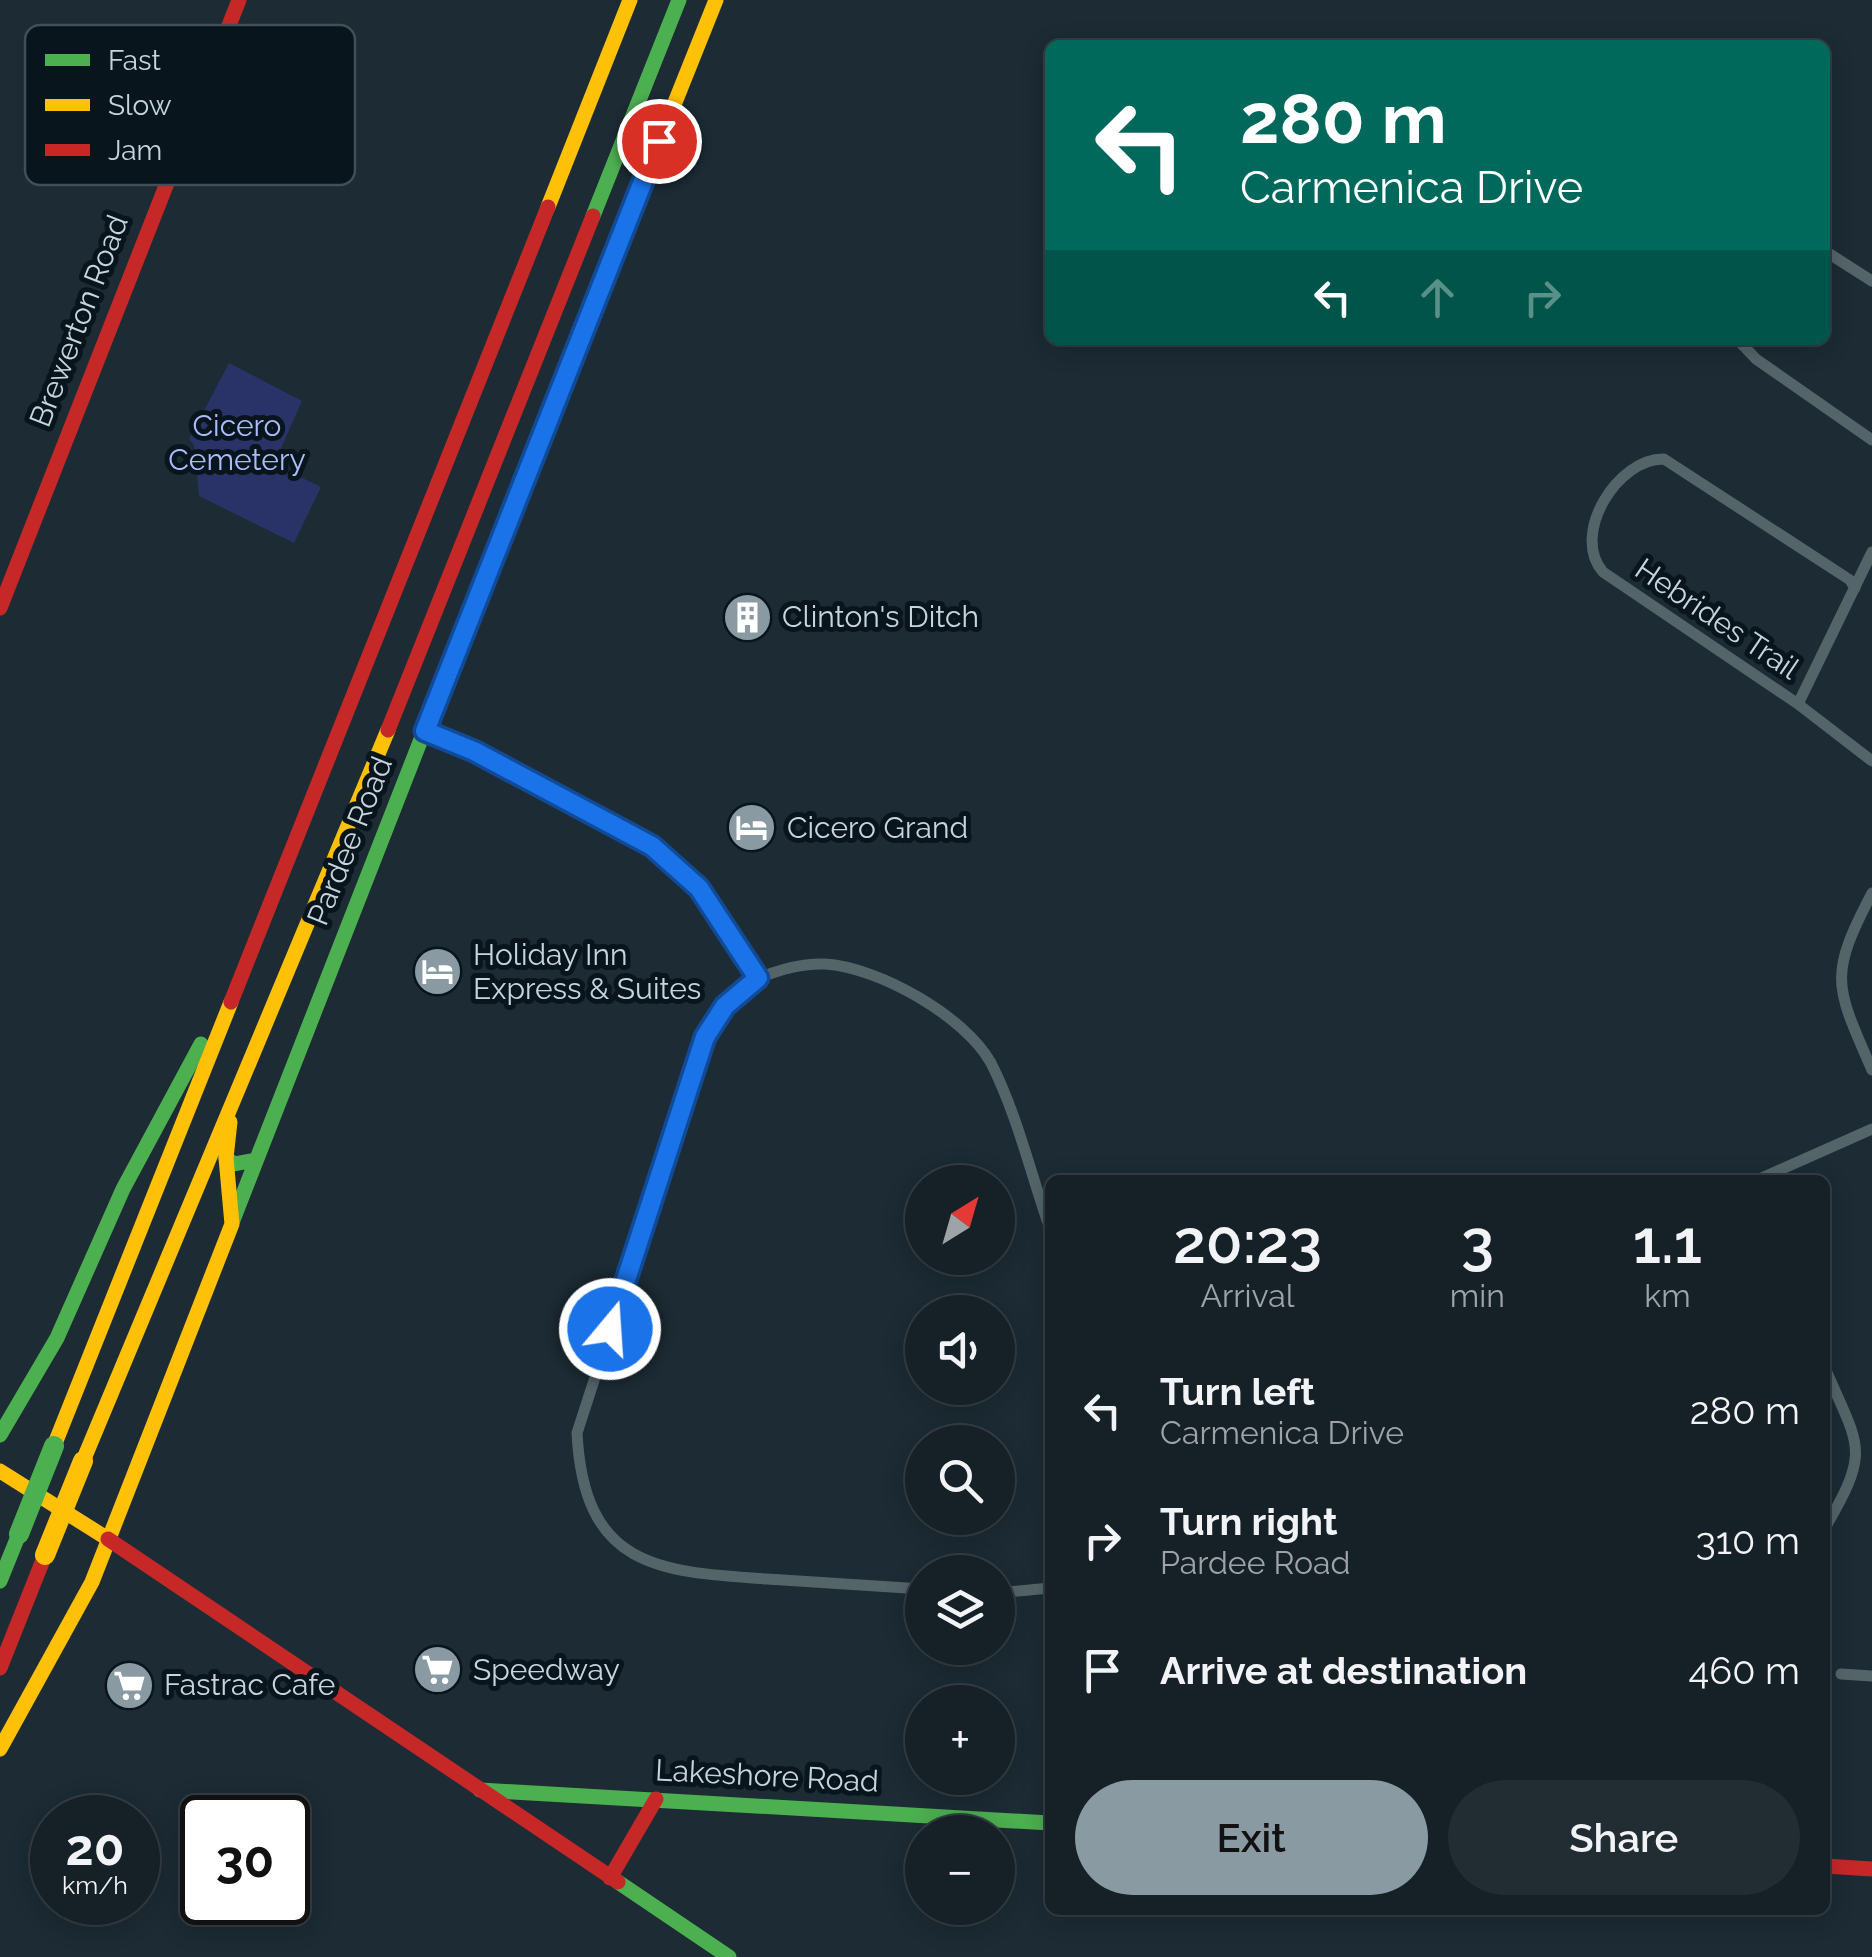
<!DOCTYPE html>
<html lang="en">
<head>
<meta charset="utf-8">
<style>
	body { margin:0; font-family:Raleway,sans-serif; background:#222d33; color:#f1f3f6; height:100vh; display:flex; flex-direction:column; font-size:38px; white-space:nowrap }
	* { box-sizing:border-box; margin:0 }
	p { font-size:32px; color:#9da3a7 }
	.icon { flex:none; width:55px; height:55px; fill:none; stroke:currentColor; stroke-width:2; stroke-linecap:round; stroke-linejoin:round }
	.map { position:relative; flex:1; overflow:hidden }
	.sheet { position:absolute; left:1045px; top:1175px; width:785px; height:740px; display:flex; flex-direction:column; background:#152027; border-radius:15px; box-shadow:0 5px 25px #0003,0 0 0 2px #343e44 }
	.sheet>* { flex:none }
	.hud { position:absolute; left:1045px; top:40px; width:785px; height:305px; border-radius:15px; box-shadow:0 5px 25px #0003,0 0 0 2px #343e44; background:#00695c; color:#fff; overflow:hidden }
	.needle { width:65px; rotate:37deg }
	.buttons { position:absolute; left:905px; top:1165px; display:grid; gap:20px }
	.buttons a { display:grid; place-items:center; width:110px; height:110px; border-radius:50%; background:#152027; box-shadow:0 5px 25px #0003,0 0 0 2px #343e44; font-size:50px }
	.speed { position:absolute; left:30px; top:1795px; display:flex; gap:20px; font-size:50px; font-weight:700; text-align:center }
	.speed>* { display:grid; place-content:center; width:130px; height:130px; border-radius:50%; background:#152027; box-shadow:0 5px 25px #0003,0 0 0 2px #343e44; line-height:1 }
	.speed small { font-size:25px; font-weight:400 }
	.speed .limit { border:5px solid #111; border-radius:15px; background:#fff; color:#111 }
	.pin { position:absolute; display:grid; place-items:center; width:85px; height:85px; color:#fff; margin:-42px; border:5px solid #fff; border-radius:50%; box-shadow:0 2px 10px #0007 }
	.me { position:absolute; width:110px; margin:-55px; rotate:18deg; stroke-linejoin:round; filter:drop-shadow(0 0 8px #0008) }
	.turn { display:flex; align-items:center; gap:35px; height:210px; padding:0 30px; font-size:45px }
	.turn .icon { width:130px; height:130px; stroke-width:2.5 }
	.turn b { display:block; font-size:70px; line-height:85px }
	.lanes { display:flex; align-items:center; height:95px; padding:0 30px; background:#0003; justify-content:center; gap:50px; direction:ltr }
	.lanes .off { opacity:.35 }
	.eta { display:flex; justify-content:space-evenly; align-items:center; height:170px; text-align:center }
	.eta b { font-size:60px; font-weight:600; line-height:70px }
	.action { display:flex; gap:20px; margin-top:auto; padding:20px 30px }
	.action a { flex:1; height:115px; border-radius:60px; background:#8a9aa3; color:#111; font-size:40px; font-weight:600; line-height:115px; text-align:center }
	.action a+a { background:#222d33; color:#f1f3f6 }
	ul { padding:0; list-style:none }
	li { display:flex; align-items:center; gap:30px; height:130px; padding:0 30px }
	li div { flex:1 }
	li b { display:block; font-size:38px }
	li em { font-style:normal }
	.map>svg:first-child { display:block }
	.green { fill:#293367 }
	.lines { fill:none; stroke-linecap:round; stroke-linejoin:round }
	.street { stroke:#54656a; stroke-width:11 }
	.fast { stroke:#4caf50; stroke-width:15 }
	.slow { stroke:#ffc107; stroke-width:15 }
	.jam { stroke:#c62828; stroke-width:15 }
	.fast-bridge { stroke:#4caf50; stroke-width:20 }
	.slow-bridge { stroke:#ffc107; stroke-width:20 }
	.route-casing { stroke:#114b97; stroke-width:25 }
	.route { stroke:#1a73e8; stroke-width:18 }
	.labels { text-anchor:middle; stroke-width:10; stroke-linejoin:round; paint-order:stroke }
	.street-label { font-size:30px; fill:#c5d5df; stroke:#09151c }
	.park-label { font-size:30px; fill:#abbbfc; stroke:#09151c }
	.poi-label { font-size:30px; fill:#c5d5df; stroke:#09151c; text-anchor:start }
	.key { fill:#09151c; stroke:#414f56; stroke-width:2.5 }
	.key-label { font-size:28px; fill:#c5d5df }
</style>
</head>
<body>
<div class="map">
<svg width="1872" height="1957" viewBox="0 0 1872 1957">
	<rect width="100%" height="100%" fill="#1c2b34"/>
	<path class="green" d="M 229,363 L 302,401 L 274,464 L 321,487 L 294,543 L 199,496 L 194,445 L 189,439 Z"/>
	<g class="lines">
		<path class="street" d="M 1825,251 L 1872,281
			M 1738,340 L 1756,359 L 1872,440
			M 1855,588 L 1850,580 L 1664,459 C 1618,458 1570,534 1603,572 L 1798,704 L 1872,761
			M 1798,704 L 1872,552
			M 425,731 L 474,751 L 653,846 L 699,888 L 758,978 C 780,970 801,963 825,964 C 878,967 965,1016 991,1063 C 1017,1114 1031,1175 1050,1229
			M 1872,893 C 1828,977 1835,985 1872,1070
			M 758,978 L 725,1006 L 705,1037 L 577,1433 C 584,1566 655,1572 767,1579 C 819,1582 871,1586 922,1589
			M 1757,1180 L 1872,1129
			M 1825,1368 C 1860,1449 1871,1449 1825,1528
			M 998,1593 L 1050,1588
			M 1841,1674 L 1872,1676"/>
		<path class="fast" d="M 593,216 L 679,0
			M 226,1158 L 234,1164 L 250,1161
			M 233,1220 L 463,632
			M 0,1435 L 57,1338 L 123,1189 L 201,1044
			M 0,1581 L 19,1534
			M 480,1790 L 1050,1823
			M 618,1882 L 729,1957"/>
		<path class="slow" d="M 548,207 L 630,0
			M 463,632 L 716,0
			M 54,1446 L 231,1002
			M 83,1461 L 388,730
			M 0,1471 L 108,1539
			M 0,1749 L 92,1582 L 232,1224 L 226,1158 L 230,1122"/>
		<path class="jam" d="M 0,608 L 239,0
			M 388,730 L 593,216
			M 231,1002 L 548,207
			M 108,1539 L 618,1882
			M 0,1668 L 45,1555
			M 1825,1866 L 1872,1869
			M 610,1878 L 656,1799"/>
		<path class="fast-bridge" d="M 19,1534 L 54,1446"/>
		<path class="slow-bridge" d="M 45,1555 L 83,1461"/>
	</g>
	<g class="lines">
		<defs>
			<path id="route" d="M 610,1329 L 705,1037 L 725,1006 L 758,978 L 699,888 L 652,846 L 474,751 L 425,731 L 659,141"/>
		</defs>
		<use href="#route" class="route-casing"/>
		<use href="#route" class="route"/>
	</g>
	<defs>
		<symbol id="building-disc" viewBox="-11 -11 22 22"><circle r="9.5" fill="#8a9aa3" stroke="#09151c"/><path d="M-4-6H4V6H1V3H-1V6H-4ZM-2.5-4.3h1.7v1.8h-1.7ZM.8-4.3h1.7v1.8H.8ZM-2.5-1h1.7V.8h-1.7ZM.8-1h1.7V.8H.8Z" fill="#fff"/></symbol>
		<symbol id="hotel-disc" viewBox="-11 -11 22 22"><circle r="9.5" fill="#8a9aa3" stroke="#09151c"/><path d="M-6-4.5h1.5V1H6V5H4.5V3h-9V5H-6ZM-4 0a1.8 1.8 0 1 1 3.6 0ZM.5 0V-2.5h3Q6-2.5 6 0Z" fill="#fff"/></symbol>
		<symbol id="supermarket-disc" viewBox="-11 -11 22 22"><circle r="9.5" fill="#8a9aa3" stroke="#09151c"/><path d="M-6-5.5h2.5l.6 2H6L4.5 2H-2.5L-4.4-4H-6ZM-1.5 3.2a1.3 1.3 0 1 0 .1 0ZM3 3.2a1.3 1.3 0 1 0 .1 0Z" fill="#fff"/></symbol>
	</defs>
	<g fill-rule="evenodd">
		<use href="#building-disc" x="720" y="590" width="55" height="55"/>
		<use href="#hotel-disc" x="724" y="800" width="55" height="55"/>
		<use href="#hotel-disc" x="410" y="944" width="55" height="55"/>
		<use href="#supermarket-disc" x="410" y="1642" width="55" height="55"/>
		<use href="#supermarket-disc" x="102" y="1658" width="55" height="55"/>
	</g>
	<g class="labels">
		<g class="street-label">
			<text transform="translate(79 321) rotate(-69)" y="10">Brewerton Road</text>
			<text transform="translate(1717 619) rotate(34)" y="10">Hebrides Trail</text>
			<text transform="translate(350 841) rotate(-68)" y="10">Pardee Road</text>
			<text transform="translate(767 1776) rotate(3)" y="10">Lakeshore Road</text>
		</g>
		<g class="park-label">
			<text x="237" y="436">Cicero<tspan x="237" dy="34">Cemetery</tspan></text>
		</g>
		<g class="poi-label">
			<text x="782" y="627">Clinton's Ditch</text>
			<text x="787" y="838">Cicero Grand</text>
			<text x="473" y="965">Holiday Inn<tspan x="473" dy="34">Express &amp; Suites</tspan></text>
			<text x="473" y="1680">Speedway</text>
			<text x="164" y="1695">Fastrac Cafe</text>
		</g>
	</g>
	<rect x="25" y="25" width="330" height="160" rx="15" class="key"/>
	<rect x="45" y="54" width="45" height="12" fill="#4caf50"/>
	<rect x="45" y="99" width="45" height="12" fill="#ffc107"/>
	<rect x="45" y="144" width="45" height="12" fill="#c62828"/>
	<g class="key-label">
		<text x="108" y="70">Fast</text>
		<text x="108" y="115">Slow</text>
		<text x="108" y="160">Jam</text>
	</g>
</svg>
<div class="buttons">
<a><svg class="needle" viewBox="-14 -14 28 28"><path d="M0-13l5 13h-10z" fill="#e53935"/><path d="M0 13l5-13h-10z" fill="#9da3a7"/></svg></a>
<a><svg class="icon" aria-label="sound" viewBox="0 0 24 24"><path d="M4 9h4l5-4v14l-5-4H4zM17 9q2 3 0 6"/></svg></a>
<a><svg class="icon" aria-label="search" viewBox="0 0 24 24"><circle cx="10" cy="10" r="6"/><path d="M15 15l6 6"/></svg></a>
<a><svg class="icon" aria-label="layers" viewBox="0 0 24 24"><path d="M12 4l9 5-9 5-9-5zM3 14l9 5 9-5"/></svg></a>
<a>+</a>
<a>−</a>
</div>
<div class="speed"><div>20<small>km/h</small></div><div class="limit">30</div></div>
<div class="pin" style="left:659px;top:141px;background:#d93025"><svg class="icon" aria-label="arrive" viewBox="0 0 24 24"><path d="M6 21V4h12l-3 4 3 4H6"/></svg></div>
<svg class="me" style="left:610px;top:1329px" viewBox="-20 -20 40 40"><circle r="17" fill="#1a73e8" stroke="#fff" stroke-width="3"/><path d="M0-11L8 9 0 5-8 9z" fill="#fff"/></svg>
<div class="hud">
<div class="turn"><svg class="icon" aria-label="left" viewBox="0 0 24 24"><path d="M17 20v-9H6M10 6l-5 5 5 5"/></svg><div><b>280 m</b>Carmenica Drive</div></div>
<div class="lanes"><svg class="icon" aria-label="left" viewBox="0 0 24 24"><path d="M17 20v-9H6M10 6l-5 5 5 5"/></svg><svg class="icon off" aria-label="ahead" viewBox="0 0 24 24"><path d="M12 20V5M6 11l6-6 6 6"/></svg><svg class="icon off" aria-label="right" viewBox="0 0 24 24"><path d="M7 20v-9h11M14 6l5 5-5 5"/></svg></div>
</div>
<section class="sheet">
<div class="eta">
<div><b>20:23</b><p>Arrival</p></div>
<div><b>3</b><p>min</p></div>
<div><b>1.1</b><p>km</p></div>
</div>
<ul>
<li><svg class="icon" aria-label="left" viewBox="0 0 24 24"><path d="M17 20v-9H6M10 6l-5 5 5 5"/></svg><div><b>Turn left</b><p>Carmenica Drive</p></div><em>280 m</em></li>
<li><svg class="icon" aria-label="right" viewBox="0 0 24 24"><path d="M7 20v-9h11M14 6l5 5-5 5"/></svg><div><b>Turn right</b><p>Pardee Road</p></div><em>310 m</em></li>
<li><svg class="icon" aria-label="arrive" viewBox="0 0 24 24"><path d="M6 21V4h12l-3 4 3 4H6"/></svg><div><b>Arrive at destination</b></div><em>460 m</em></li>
</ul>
<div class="action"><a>Exit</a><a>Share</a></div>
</section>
</div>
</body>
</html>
